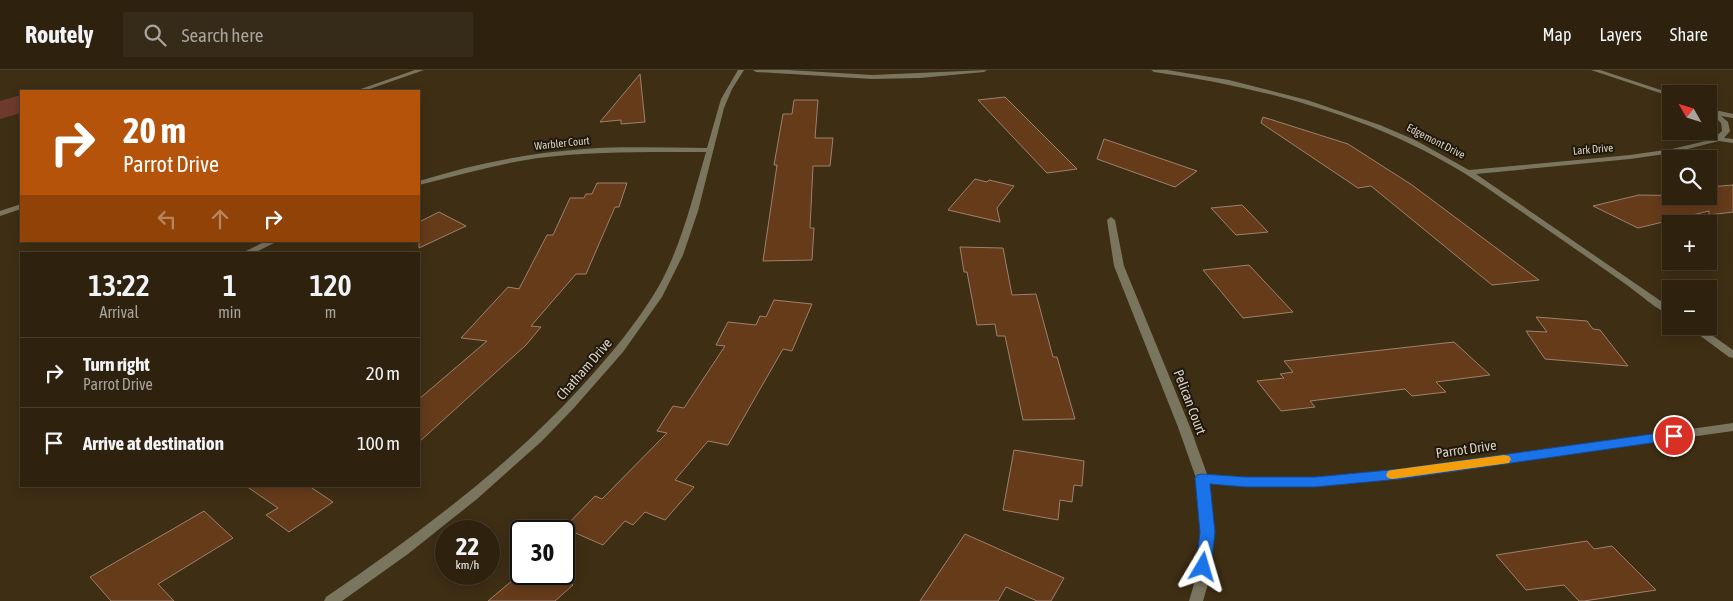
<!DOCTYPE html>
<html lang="en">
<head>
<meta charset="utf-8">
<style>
	body { margin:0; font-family:"Asap Condensed",sans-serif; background:#362a18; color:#f1f3f6; height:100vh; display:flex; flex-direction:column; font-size:19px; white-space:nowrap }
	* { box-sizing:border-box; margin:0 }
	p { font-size:16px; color:#a7a49e }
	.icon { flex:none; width:28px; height:28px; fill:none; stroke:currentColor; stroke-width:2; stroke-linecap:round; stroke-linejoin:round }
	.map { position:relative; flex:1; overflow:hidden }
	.panel { position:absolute; left:20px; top:182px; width:400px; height:235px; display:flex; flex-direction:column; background:#2e220f; border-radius:0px; box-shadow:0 2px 12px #0003,0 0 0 1px #493f2f }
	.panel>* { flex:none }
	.banner { position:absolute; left:20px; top:20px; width:400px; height:152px; border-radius:0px; box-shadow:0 2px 12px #0003,0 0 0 1px #493f2f; background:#b45309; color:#fff; overflow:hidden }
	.needle { width:32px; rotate:309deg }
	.controls { position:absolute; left:1662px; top:15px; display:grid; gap:10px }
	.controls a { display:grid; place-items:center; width:55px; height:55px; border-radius:0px; background:#2e220f; box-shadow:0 2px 12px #0003,0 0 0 1px #493f2f; font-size:25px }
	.speed { position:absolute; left:435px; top:450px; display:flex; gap:10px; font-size:25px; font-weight:700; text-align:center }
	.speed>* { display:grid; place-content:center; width:65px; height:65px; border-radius:50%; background:#2e220f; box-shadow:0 2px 12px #0003,0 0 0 1px #493f2f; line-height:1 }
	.speed small { font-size:12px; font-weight:400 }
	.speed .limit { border:2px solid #111; border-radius:8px; background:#fff; color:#111 }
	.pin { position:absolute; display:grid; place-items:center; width:42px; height:42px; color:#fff; margin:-21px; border:2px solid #fff; border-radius:50%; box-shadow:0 1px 5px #0007 }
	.me { position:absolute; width:55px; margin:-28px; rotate:7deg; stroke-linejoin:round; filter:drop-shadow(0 0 4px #0008) }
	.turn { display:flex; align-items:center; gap:18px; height:105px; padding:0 20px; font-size:22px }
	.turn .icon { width:65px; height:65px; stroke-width:2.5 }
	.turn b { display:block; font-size:35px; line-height:42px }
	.lanes { display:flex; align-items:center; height:48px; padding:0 20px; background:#0003; justify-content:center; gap:25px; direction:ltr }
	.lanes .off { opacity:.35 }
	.eta { display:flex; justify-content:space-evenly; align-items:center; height:85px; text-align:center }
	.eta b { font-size:30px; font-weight:600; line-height:35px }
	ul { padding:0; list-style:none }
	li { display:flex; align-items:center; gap:15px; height:70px; padding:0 20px; border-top:1px solid #493f2f }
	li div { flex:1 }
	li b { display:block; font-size:19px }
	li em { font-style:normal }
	header { display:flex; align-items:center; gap:30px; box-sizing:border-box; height:70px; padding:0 25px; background:#2e220f; border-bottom:1px solid #493f2f }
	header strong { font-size:24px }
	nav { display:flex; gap:28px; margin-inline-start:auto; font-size:18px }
	.search { width:350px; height:45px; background:#362a18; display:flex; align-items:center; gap:12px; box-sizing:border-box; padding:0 18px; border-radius:0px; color:#a7a49e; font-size:19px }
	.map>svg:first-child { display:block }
	.green { fill:#6d3b2d }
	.building { fill:#653b1a; stroke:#9e816d }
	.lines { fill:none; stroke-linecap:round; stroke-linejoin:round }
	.minor { fill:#7a755f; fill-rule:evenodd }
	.tertiary { fill:#7a755f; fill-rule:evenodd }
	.route { fill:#1a73e8; stroke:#114b97 }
	.slow { fill:#f59e0b }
	.labels { text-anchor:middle; stroke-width:4; stroke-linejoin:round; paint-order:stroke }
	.far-street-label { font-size:11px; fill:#dcd2c3; stroke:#1f180c }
	.street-label { font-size:14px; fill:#dcd2c3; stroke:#1f180c }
</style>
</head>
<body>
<header>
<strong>Routely</strong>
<div class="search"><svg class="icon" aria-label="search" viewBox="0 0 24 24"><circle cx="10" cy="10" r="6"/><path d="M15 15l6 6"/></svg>Search here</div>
<nav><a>Map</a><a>Layers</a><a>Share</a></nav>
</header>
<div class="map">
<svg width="1733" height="531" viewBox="0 0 1733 531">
	<rect width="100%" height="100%" fill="#3e2e14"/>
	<path class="green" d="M 21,25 L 21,43 L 0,49 L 0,31 Z"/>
	<path class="building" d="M 640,4 L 645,52 L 621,54 L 621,50 L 600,52 Z
		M 1005,27 L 1077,99 L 1047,103 L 978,30 Z
		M 794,30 L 818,30 L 815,68 L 833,68 L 830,96 L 813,96 L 810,158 L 814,158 L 812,190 L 763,191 L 777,95 L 774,95 L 783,44 L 792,44 Z
		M 1263,47 L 1348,74 L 1412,115 L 1539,210 L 1492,215 L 1371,116 L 1358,118 L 1261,53 Z
		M 1104,69 L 1197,101 L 1175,117 L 1097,89 Z
		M 975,109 L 987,112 L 989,110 L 1014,116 L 997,138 L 1000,152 L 948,140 Z
		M 597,113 L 627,113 L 619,137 L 615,137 L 586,204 L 576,204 L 531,256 L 541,257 L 526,275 L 419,372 L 419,329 L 487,271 L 461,268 L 508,217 L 519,219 L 547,165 L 553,165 L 570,128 L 584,128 L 586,124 L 592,124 Z
		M 1733,115 L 1733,142 L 1709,145 L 1709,141 L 1638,158 L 1593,136 L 1639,125 L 1709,126 L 1709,117 Z
		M 1242,135 L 1247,140 L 1268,162 L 1236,165 L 1211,138 Z
		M 439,142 L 466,156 L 419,178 L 419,152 Z
		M 960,177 L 1003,178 L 1012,225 L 1036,224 L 1053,287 L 1057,287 L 1075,349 L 1023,350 L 1005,266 L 997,266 L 995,254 L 977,255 L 967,202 L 964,202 Z
		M 1249,195 L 1293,242 L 1243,248 L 1203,200 Z
		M 774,230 L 812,234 L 792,281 L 783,279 L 728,375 L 708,371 L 675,410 L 694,417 L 665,450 L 645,442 L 633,455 L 625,451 L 603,475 L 564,458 L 595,426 L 602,429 L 667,363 L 657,361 L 673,336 L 684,338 L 725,276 L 716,275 L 728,252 L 756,255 L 760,246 L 766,247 Z
		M 1536,247 L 1587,251 L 1593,259 L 1600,260 L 1628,296 L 1545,289 L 1526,261 L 1547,262 Z
		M 1454,272 L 1490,305 L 1436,312 L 1446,322 L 1412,326 L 1405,319 L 1310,331 L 1315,337 L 1281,341 L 1257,311 L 1284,308 L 1280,304 L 1293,302 L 1284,291 Z
		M 1014,380 L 1084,391 L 1082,416 L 1074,415 L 1072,432 L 1060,430 L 1058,450 L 1003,440 Z
		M 246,416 L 309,416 L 333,432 L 289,462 L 266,445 L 278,438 Z
		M 204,441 L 233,468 L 158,514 L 174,531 L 111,531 L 90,507 Z
		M 965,464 L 1064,508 L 1051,531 L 1037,531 L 1006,517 L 998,531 L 920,531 Z
		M 1587,471 L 1594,479 L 1612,476 L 1656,520 L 1584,531 L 1579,531 L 1564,515 L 1526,520 L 1496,485 Z
		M 520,504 L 557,504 L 573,515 L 555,531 L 488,531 Z"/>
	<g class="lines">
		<path class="minor" d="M 738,0 L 744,0 L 732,19 L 724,38 L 698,141 L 683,185 L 662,227 L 623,282 L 573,339 L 542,371 L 477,429 L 408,484 L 342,531 L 324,531 L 326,527 C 418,464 507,398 582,316 C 611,284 639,251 660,214 C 682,173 693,127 706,82 C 650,82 594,81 538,88 C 497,94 459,105 419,115 L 419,111 C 473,94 528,83 584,79 C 625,76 666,78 707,78 L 721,29 Z
			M 753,0 L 788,0 L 872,5 L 987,0 L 984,2 L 920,8 L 872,9 L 756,2 Z
			M 1151,0 L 1167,0 L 1229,10 L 1307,30 L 1380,55 L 1415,70 L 1469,100 L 1630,85 L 1672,79 L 1706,71 L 1715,67 L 1722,61 L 1721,53 L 1709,41 L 1709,36 L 1715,40 L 1733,44 L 1733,48 L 1721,46 L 1728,52 L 1730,61 L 1724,68 L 1733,69 L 1733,73 L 1719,71 L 1672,83 L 1630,89 L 1476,104 L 1671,238 L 1671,245 C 1659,242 1636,221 1624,213 C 1580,182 1535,151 1490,120 C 1390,51 1273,19 1154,2 Z
			M 1591,0 L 1600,0 L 1673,24 L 1671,24 L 1671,27 L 1669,26 Z
			M 1111,147 L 1115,150 L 1124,196 L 1190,357 L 1207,404 L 1246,408 L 1315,408 L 1400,400 L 1733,353 L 1733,361 L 1400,408 L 1315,416 L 1246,416 L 1209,413 L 1214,462 L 1208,514 L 1203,531 L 1189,531 L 1194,514 L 1202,462 L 1196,408 L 1178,357 L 1114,196 L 1107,150 Z
			M 266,171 L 278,171 L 252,184 L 240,184 Z
			M 1687,256 L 1699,256 L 1733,280 L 1733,288 L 1729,287 Z"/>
		<path class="tertiary" d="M 415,0 L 424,0 L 364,21 L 355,21 Z
			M 21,134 L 21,139 L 0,146 L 0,141 Z"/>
	</g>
	<path class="route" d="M 1674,361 L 1679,362 L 1681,366 L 1679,369 L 1400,409 L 1315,417 L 1246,417 L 1210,414 L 1215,462 L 1211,497 L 1209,501 L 1203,503 L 1198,501 L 1196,497 L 1200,462 L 1195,408 L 1197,405 L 1202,404 L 1246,407 L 1315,407 L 1400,399 Z"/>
	<path class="slow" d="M 1504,385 L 1509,386 L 1511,389 L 1509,393 L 1392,409 L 1388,408 L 1386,405 L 1388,401 L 1392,400 Z"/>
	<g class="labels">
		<g class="far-street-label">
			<text transform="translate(1436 71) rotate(27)" y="4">Edgemont Drive</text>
			<text transform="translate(562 73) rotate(-6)" y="4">Warbler Court</text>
			<text transform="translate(1593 79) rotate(-5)" y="4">Lark Drive</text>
		</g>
		<g class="street-label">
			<text transform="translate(584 299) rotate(-49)" y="5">Chatham Drive</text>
			<text transform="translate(1190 332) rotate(69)" y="5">Pelican Court</text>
			<text transform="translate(1466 379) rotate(-8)" y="5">Parrot Drive</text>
		</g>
	</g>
</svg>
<div class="controls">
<a><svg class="needle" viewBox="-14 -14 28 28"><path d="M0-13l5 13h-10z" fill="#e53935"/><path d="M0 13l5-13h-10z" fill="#a7a49e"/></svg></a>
<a><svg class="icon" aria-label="search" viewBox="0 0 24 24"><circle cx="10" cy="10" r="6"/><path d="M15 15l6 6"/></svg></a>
<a>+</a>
<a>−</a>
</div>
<div class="speed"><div>22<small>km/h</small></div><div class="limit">30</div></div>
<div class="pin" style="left:1674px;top:366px;background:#d93025"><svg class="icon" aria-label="arrive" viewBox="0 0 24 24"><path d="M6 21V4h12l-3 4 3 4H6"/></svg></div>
<svg class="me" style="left:1203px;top:497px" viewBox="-20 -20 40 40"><path d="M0-17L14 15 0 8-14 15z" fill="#1a73e8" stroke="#fff" stroke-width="4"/></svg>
<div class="banner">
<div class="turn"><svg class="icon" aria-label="right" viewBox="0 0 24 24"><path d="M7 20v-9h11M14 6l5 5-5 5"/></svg><div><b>20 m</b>Parrot Drive</div></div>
<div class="lanes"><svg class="icon off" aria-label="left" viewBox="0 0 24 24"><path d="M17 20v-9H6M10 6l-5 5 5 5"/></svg><svg class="icon off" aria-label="ahead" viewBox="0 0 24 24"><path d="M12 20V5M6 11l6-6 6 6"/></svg><svg class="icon" aria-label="right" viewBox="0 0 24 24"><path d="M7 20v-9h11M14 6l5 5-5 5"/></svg></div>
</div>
<section class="panel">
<div class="eta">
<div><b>13:22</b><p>Arrival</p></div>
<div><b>1</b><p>min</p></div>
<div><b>120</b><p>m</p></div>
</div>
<ul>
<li><svg class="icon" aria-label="right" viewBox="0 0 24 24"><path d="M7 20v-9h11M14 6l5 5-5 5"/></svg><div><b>Turn right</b><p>Parrot Drive</p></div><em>20 m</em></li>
<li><svg class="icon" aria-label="arrive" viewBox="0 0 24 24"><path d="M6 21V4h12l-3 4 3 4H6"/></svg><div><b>Arrive at destination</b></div><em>100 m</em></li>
</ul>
</section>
</div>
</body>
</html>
